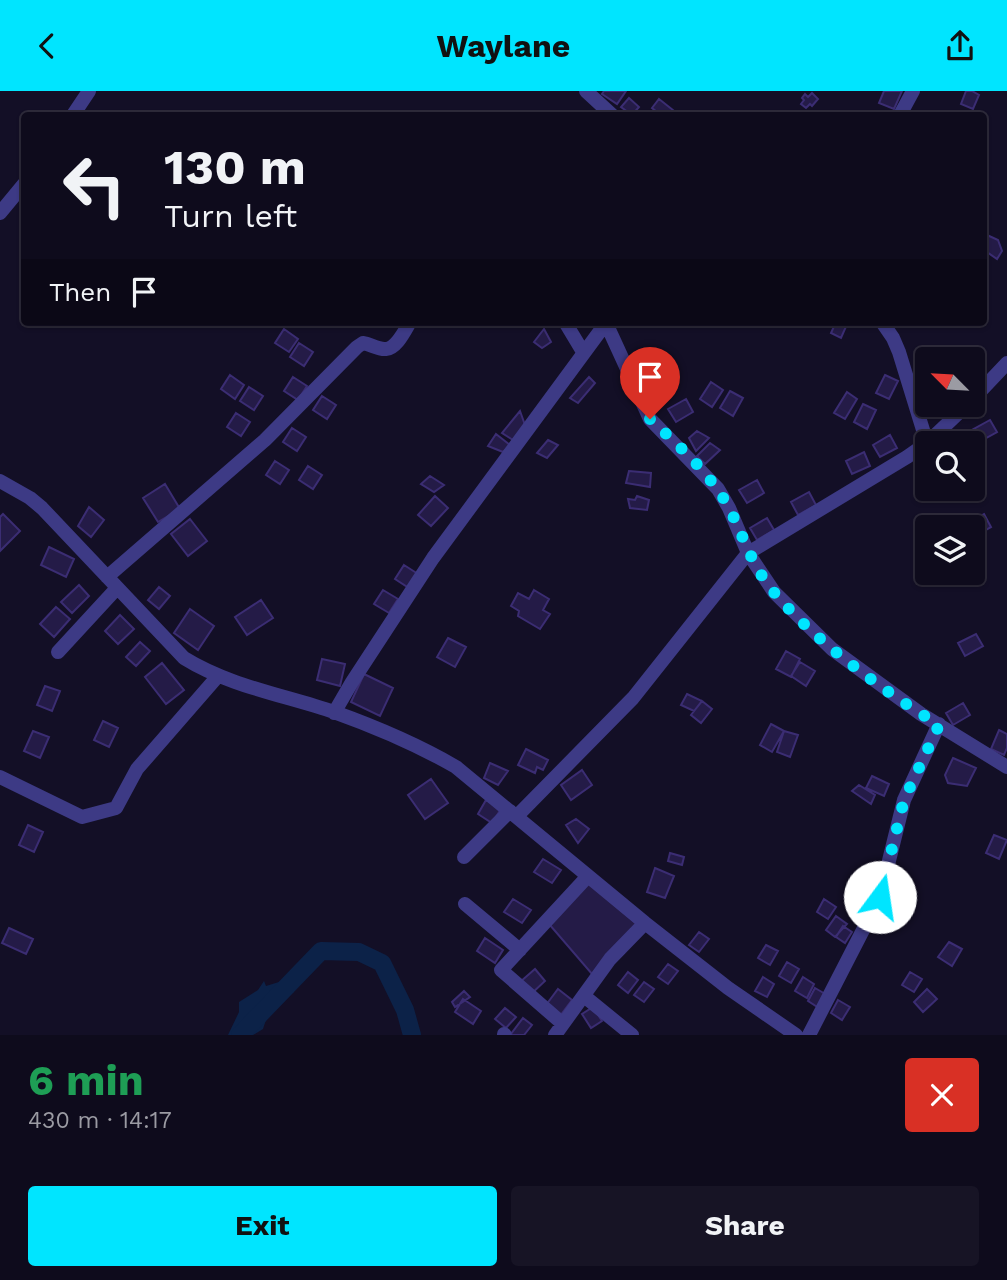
<!DOCTYPE html>
<html lang="en">
<head>
<meta charset="utf-8">
<style>
	body { margin:0; font-family:"Work Sans",sans-serif; background:#171425; color:#f1f3f6; height:100vh; display:flex; flex-direction:column; font-size:26px; white-space:nowrap }
	* { box-sizing:border-box; margin:0 }
	p { font-size:23px; color:#9b9ba3 }
	.icon { flex:none; width:38px; height:38px; fill:none; stroke:currentColor; stroke-width:2; stroke-linecap:round; stroke-linejoin:round }
	.map { position:relative; height:944px; overflow:hidden }
	.side { display:flex; flex-direction:column; background:#0e0b1c; flex:1 }
	.side>* { flex:none }
	.banner { position:absolute; left:21px; top:21px; width:966px; height:214px; border-radius:7px; box-shadow:0 2px 5px #0004,0 0 0 2px #2e2b3b; background:#0e0b1c; color:#f1f3f6; overflow:hidden }
	.needle { width:46px; rotate:294deg }
	.buttons { position:absolute; left:915px; top:256px; display:grid; gap:14px }
	.buttons a { display:grid; place-items:center; width:70px; height:70px; border-radius:7px; background:#0e0b1c; box-shadow:0 2px 5px #0004,0 0 0 2px #2e2b3b; font-size:35px }
	.pin { position:absolute; display:grid; place-items:center; width:60px; height:60px; color:#fff; margin:-72px -30px; border-radius:50% 50% 50% 0; rotate:-45deg; box-shadow:0 0 7px #0007 }
	.pin .icon { rotate:45deg }
	.me { position:absolute; width:77px; margin:-38px; rotate:14deg; stroke-linejoin:round; filter:drop-shadow(0 0 5px #0008) }
	.turn { display:flex; align-items:center; gap:24px; height:147px; padding:0 28px; font-size:32px }
	.turn .icon { width:91px; height:91px; stroke-width:2.5 }
	.turn b { display:block; font-size:49px; line-height:60px }
	.then { display:flex; align-items:center; height:66px; padding:0 28px; background:#0003; gap:14px; font-size:26px }
	.round { display:grid; place-items:center; flex:none; width:74px; height:74px; border-radius:7px; background:#171425 }
	.headline { display:flex; align-items:center; justify-content:space-between; height:119px; padding:0 28px }
	h1 { font-size:42px; font-weight:700; line-height:52px; color:#1e9e55 }
	.primary-button { display:flex; gap:14px; margin-top:auto; padding:14px 28px }
	.primary-button a { flex:1; height:80px; border-radius:7px; background:#00e5ff; color:#111; font-size:28px; font-weight:700; line-height:80px; text-align:center }
	.primary-button a+a { background:#171425; color:#f1f3f6 }
	header { display:flex; justify-content:space-between; align-items:center; height:91px; padding:0 28px; background:#00e5ff; color:#111; font-size:32px; font-weight:700 }
	.map>svg:first-child { display:block }
	.water { fill:#0c2248 }
	.lines { fill:none; stroke-linecap:round; stroke-linejoin:round }
	.river { stroke:#0c2248; stroke-width:18 }
	.building { fill:#241b47; stroke:#3b2d73; stroke-width:2 }
	.minor { stroke:#3d3a85; stroke-width:14 }
	.route { stroke:#00e5ff; stroke-width:12; stroke-dasharray:0 21.6 }
</style>
</head>
<body>
<header><svg class="icon" aria-label="back" viewBox="0 0 24 24"><path d="M15 5l-7 7 7 7"/></svg>Waylane<svg class="icon" aria-label="share" viewBox="0 0 24 24"><path d="M12 15V3M7 8l5-5 5 5M5 13v7h14v-7"/></svg></header>
<div class="map">
<svg width="1007" height="944" viewBox="0 0 1007 944">
	<rect width="100%" height="100%" fill="#130f26"/>
	<path class="water" d="M 264,890 L 266,895 L 279,891 L 283,894 L 295,894 L 286,899 L 294,901 C 278,911 268,920 263,938 L 253,944 L 228,944 L 239,921 L 239,911 L 258,899 Z"/>
	<g class="lines">
		<path class="river" d="M 240,944 L 321,860 L 359,861 L 382,872 L 405,919 L 412,944"/>
	</g>
	<path class="building" d="M 604,0 L 626,0 L 617,13 L 602,3 Z
		M 884,0 L 902,0 L 894,18 L 879,12 Z
		M 966,0 L 972,0 L 979,4 L 973,18 L 961,13 Z
		M 812,2 L 818,8 L 812,15 L 810,13 L 806,17 L 801,13 L 804,9 L 802,7 L 805,3 L 808,6 Z
		M 629,7 L 639,16 L 632,24 L 621,16 Z
		M 659,8 L 678,23 L 677,24 L 661,24 L 652,17 Z
		M 987,144 L 998,149 L 1002,160 L 997,168 L 984,159 L 984,146 L 985,148 Z
		M 836,231 L 848,231 L 841,247 L 831,242 Z
		M 284,238 L 298,248 L 289,261 L 275,252 Z
		M 544,238 L 551,251 L 542,257 L 534,251 Z
		M 299,252 L 313,261 L 304,275 L 290,266 Z
		M 230,284 L 244,294 L 235,308 L 221,298 Z
		M 885,284 L 898,290 L 889,308 L 876,302 Z
		M 293,286 L 307,295 L 298,309 L 284,300 Z
		M 589,286 L 595,292 L 578,312 L 570,307 Z
		M 711,291 L 723,299 L 712,316 L 700,308 Z
		M 249,296 L 263,305 L 254,319 L 240,310 Z
		M 730,300 L 743,307 L 733,325 L 720,317 Z
		M 847,301 L 857,308 L 845,328 L 834,322 Z
		M 322,305 L 336,314 L 327,328 L 313,319 Z
		M 686,308 L 693,321 L 676,331 L 668,318 Z
		M 863,313 L 876,319 L 867,338 L 854,331 Z
		M 520,320 L 525,334 L 513,349 L 502,342 Z
		M 236,322 L 250,331 L 241,345 L 227,336 Z
		M 990,329 L 997,341 L 979,351 L 972,339 Z
		M 292,337 L 306,346 L 297,360 L 283,351 Z
		M 697,340 L 709,347 L 696,360 L 689,347 Z
		M 970,341 L 977,354 L 973,356 L 973,352 L 953,352 Z
		M 496,343 L 510,354 L 503,361 L 488,355 Z
		M 890,344 L 897,357 L 880,366 L 873,354 Z
		M 548,349 L 558,354 L 547,367 L 537,362 Z
		M 710,352 L 720,359 L 705,373 L 697,365 Z
		M 864,361 L 870,375 L 852,383 L 846,370 Z
		M 275,370 L 289,379 L 280,393 L 266,384 Z
		M 308,375 L 322,384 L 313,398 L 299,389 Z
		M 629,380 L 651,382 L 650,396 L 626,392 Z
		M 430,385 L 444,394 L 434,401 L 421,393 Z
		M 757,389 L 764,402 L 747,412 L 739,399 Z
		M 165,393 L 180,418 L 158,431 L 143,407 Z
		M 809,401 L 816,414 L 798,424 L 791,411 Z
		M 435,405 L 448,417 L 431,435 L 418,424 Z
		M 637,405 L 649,409 L 647,419 L 630,417 L 628,408 L 635,409 Z
		M 89,416 L 104,429 L 91,446 L 78,435 Z
		M 3,423 L 20,440 L 0,460 L 0,426 Z
		M 984,423 L 991,436 L 973,446 L 973,436 L 968,436 L 966,433 Z
		M 767,427 L 774,439 L 757,449 L 750,437 Z
		M 190,428 L 207,450 L 188,465 L 171,443 Z
		M 49,456 L 74,468 L 66,486 L 41,474 Z
		M 404,474 L 418,483 L 409,497 L 395,488 Z
		M 79,494 L 89,505 L 72,522 L 61,511 Z
		M 159,496 L 170,505 L 159,518 L 148,509 Z
		M 383,499 L 398,508 L 389,522 L 374,513 Z
		M 534,499 L 549,508 L 543,519 L 550,523 L 540,538 L 518,525 L 519,520 L 511,515 L 518,502 L 529,508 Z
		M 261,509 L 273,527 L 247,544 L 235,526 Z
		M 56,516 L 70,528 L 54,546 L 40,533 Z
		M 190,518 L 214,535 L 198,559 L 174,542 Z
		M 120,524 L 134,538 L 118,553 L 105,540 Z
		M 976,543 L 983,555 L 965,565 L 958,552 Z
		M 448,547 L 466,556 L 455,576 L 437,566 Z
		M 140,551 L 150,560 L 136,575 L 126,566 Z
		M 786,560 L 800,568 L 791,586 L 776,578 Z
		M 322,568 L 345,573 L 340,595 L 317,589 Z
		M 800,571 L 815,580 L 806,595 L 791,585 Z
		M 162,572 L 184,599 L 166,613 L 145,586 Z
		M 364,583 L 393,597 L 380,625 L 351,611 Z
		M 45,595 L 60,600 L 52,620 L 37,614 Z
		M 687,603 L 702,610 L 694,620 L 681,614 Z
		M 702,610 L 712,618 L 701,632 L 691,624 Z
		M 963,612 L 970,624 L 953,634 L 946,622 Z
		M 103,630 L 118,637 L 109,656 L 94,649 Z
		M 771,633 L 784,640 L 772,661 L 760,654 Z
		M 999,639 L 1007,643 L 1007,657 L 1004,664 L 991,658 Z
		M 33,640 L 49,646 L 40,667 L 24,660 Z
		M 784,640 L 798,644 L 790,666 L 777,661 Z
		M 526,658 L 548,669 L 543,679 L 537,676 L 535,682 L 518,674 Z
		M 953,667 L 976,677 L 967,695 L 948,692 L 945,684 Z
		M 490,672 L 508,680 L 498,694 L 484,687 Z
		M 582,679 L 592,694 L 571,709 L 561,694 Z
		M 872,685 L 889,693 L 884,705 L 866,697 Z
		M 431,688 L 448,712 L 425,728 L 408,704 Z
		M 859,694 L 875,704 L 871,713 L 852,700 Z
		M 486,709 L 501,718 L 492,732 L 478,723 Z
		M 576,728 L 589,738 L 578,752 L 566,734 Z
		M 28,734 L 43,741 L 34,761 L 19,754 Z
		M 994,744 L 1007,749 L 999,768 L 986,762 Z
		M 670,762 L 684,766 L 682,774 L 668,770 Z
		M 543,768 L 561,779 L 552,792 L 534,781 Z
		M 655,777 L 674,785 L 665,807 L 647,801 Z
		M 587,791 L 637,833 L 592,883 L 549,833 Z
		M 513,808 L 531,819 L 522,832 L 504,821 Z
		M 824,808 L 836,816 L 828,828 L 817,821 Z
		M 836,825 L 847,833 L 835,846 L 826,839 Z
		M 843,835 L 852,841 L 845,852 L 836,846 Z
		M 9,837 L 33,848 L 26,863 L 2,852 Z
		M 699,841 L 709,848 L 699,861 L 689,854 Z
		M 485,847 L 503,859 L 495,872 L 477,860 Z
		M 949,851 L 962,858 L 952,875 L 938,866 Z
		M 766,854 L 778,860 L 770,874 L 758,867 Z
		M 787,871 L 799,878 L 791,892 L 779,885 Z
		M 668,873 L 678,880 L 668,893 L 658,886 Z
		M 535,878 L 545,890 L 531,903 L 520,891 Z
		M 628,881 L 638,889 L 628,902 L 618,894 Z
		M 910,881 L 922,888 L 914,901 L 902,894 Z
		M 763,886 L 774,893 L 767,906 L 755,900 Z
		M 803,886 L 814,893 L 807,907 L 795,900 Z
		M 644,891 L 654,898 L 644,911 L 634,904 Z
		M 815,897 L 827,904 L 819,917 L 808,910 Z
		M 558,898 L 572,909 L 560,925 L 546,914 Z
		M 927,898 L 937,908 L 923,921 L 914,911 Z
		M 464,900 L 470,906 L 455,916 L 452,911 Z
		M 463,908 L 481,920 L 473,933 L 455,921 Z
		M 838,909 L 850,916 L 842,929 L 831,922 Z
		M 593,916 L 602,930 L 591,937 L 582,923 Z
		M 505,917 L 516,926 L 506,937 L 495,928 Z
		M 523,927 L 532,934 L 524,944 L 513,944 L 511,943 Z"/>
	<g class="lines">
		<path class="minor" d="M 586,0 L 612,24
			M 73,24 L 89,0
			M 900,24 L 913,0
			M 0,122 L 24,93
			M 565,231 L 583,261
			M 882,231 L 893,247 L 899,261 L 927,352
			M 973,308 L 1007,272
			M 0,390 L 30,407 L 42,417 L 184,567 C 229,595 284,604 334,621 C 376,636 418,654 456,676 L 645,832 L 728,897 L 796,944
			M 107,486 L 265,349 L 357,256 L 363,252 C 370,253 379,259 386,258 C 397,257 405,239 410,231
			M 58,561 L 117,497
			M 334,622 L 352,591 L 433,467 L 606,232 L 650,328 L 718,398 L 729,417 L 748,462 L 774,501 L 832,558 L 921,623 L 1007,676
			M 0,686 L 82,726 L 116,717 L 137,678 L 218,585
			M 517,725 L 633,607 L 748,462 L 907,366 L 927,352 L 968,313
			M 464,766 L 510,720
			M 465,813 L 520,859
			M 584,905 L 632,944
			M 563,933 L 501,879 L 588,785
			M 504,943 L 505,944
			M 555,944 L 610,868 L 645,832
			M 809,944 L 880,806 L 904,709 L 939,633"/>
	</g>
	<g class="lines">
		<path class="route" d="M 650,328 C 678,354 709,381 728,415 C 744,445 750,472 773,500 C 813,549 884,600 939,634 L 904,709 L 880,806"/>
	</g>
</svg>
<div class="buttons">
<a><svg class="needle" viewBox="-14 -14 28 28"><path d="M0-13l5 13h-10z" fill="#e53935"/><path d="M0 13l5-13h-10z" fill="#9b9ba3"/></svg></a>
<a><svg class="icon" aria-label="search" viewBox="0 0 24 24"><circle cx="10" cy="10" r="6"/><path d="M15 15l6 6"/></svg></a>
<a><svg class="icon" aria-label="layers" viewBox="0 0 24 24"><path d="M12 4l9 5-9 5-9-5zM3 14l9 5 9-5"/></svg></a>
</div>
<div class="pin" style="left:650px;top:328px;background:#d93025"><svg class="icon" aria-label="arrive" viewBox="0 0 24 24"><path d="M6 21V4h12l-3 4 3 4H6"/></svg></div>
<svg class="me" style="left:880px;top:806px" viewBox="-20 -20 40 40"><circle r="19" fill="#fff"/><path d="M0-13L10 11 0 6-10 11z" fill="#00e5ff"/></svg>
<div class="banner">
<div class="turn"><svg class="icon" aria-label="left" viewBox="0 0 24 24"><path d="M17 20v-9H6M10 6l-5 5 5 5"/></svg><div><b>130 m</b>Turn left</div></div>
<div class="then">Then<svg class="icon" aria-label="arrive" viewBox="0 0 24 24"><path d="M6 21V4h12l-3 4 3 4H6"/></svg></div>
</div>
</div>
<section class="side">
<div class="headline"><div><h1>6 min</h1><p>430 m · 14:17</p></div><a class="round" style="background:#d93025;color:#fff"><svg class="icon" aria-label="close" viewBox="0 0 24 24"><path d="M6 6l12 12M18 6L6 18"/></svg></a></div>
<div class="primary-button"><a>Exit</a><a>Share</a></div>
</section>
</body>
</html>
